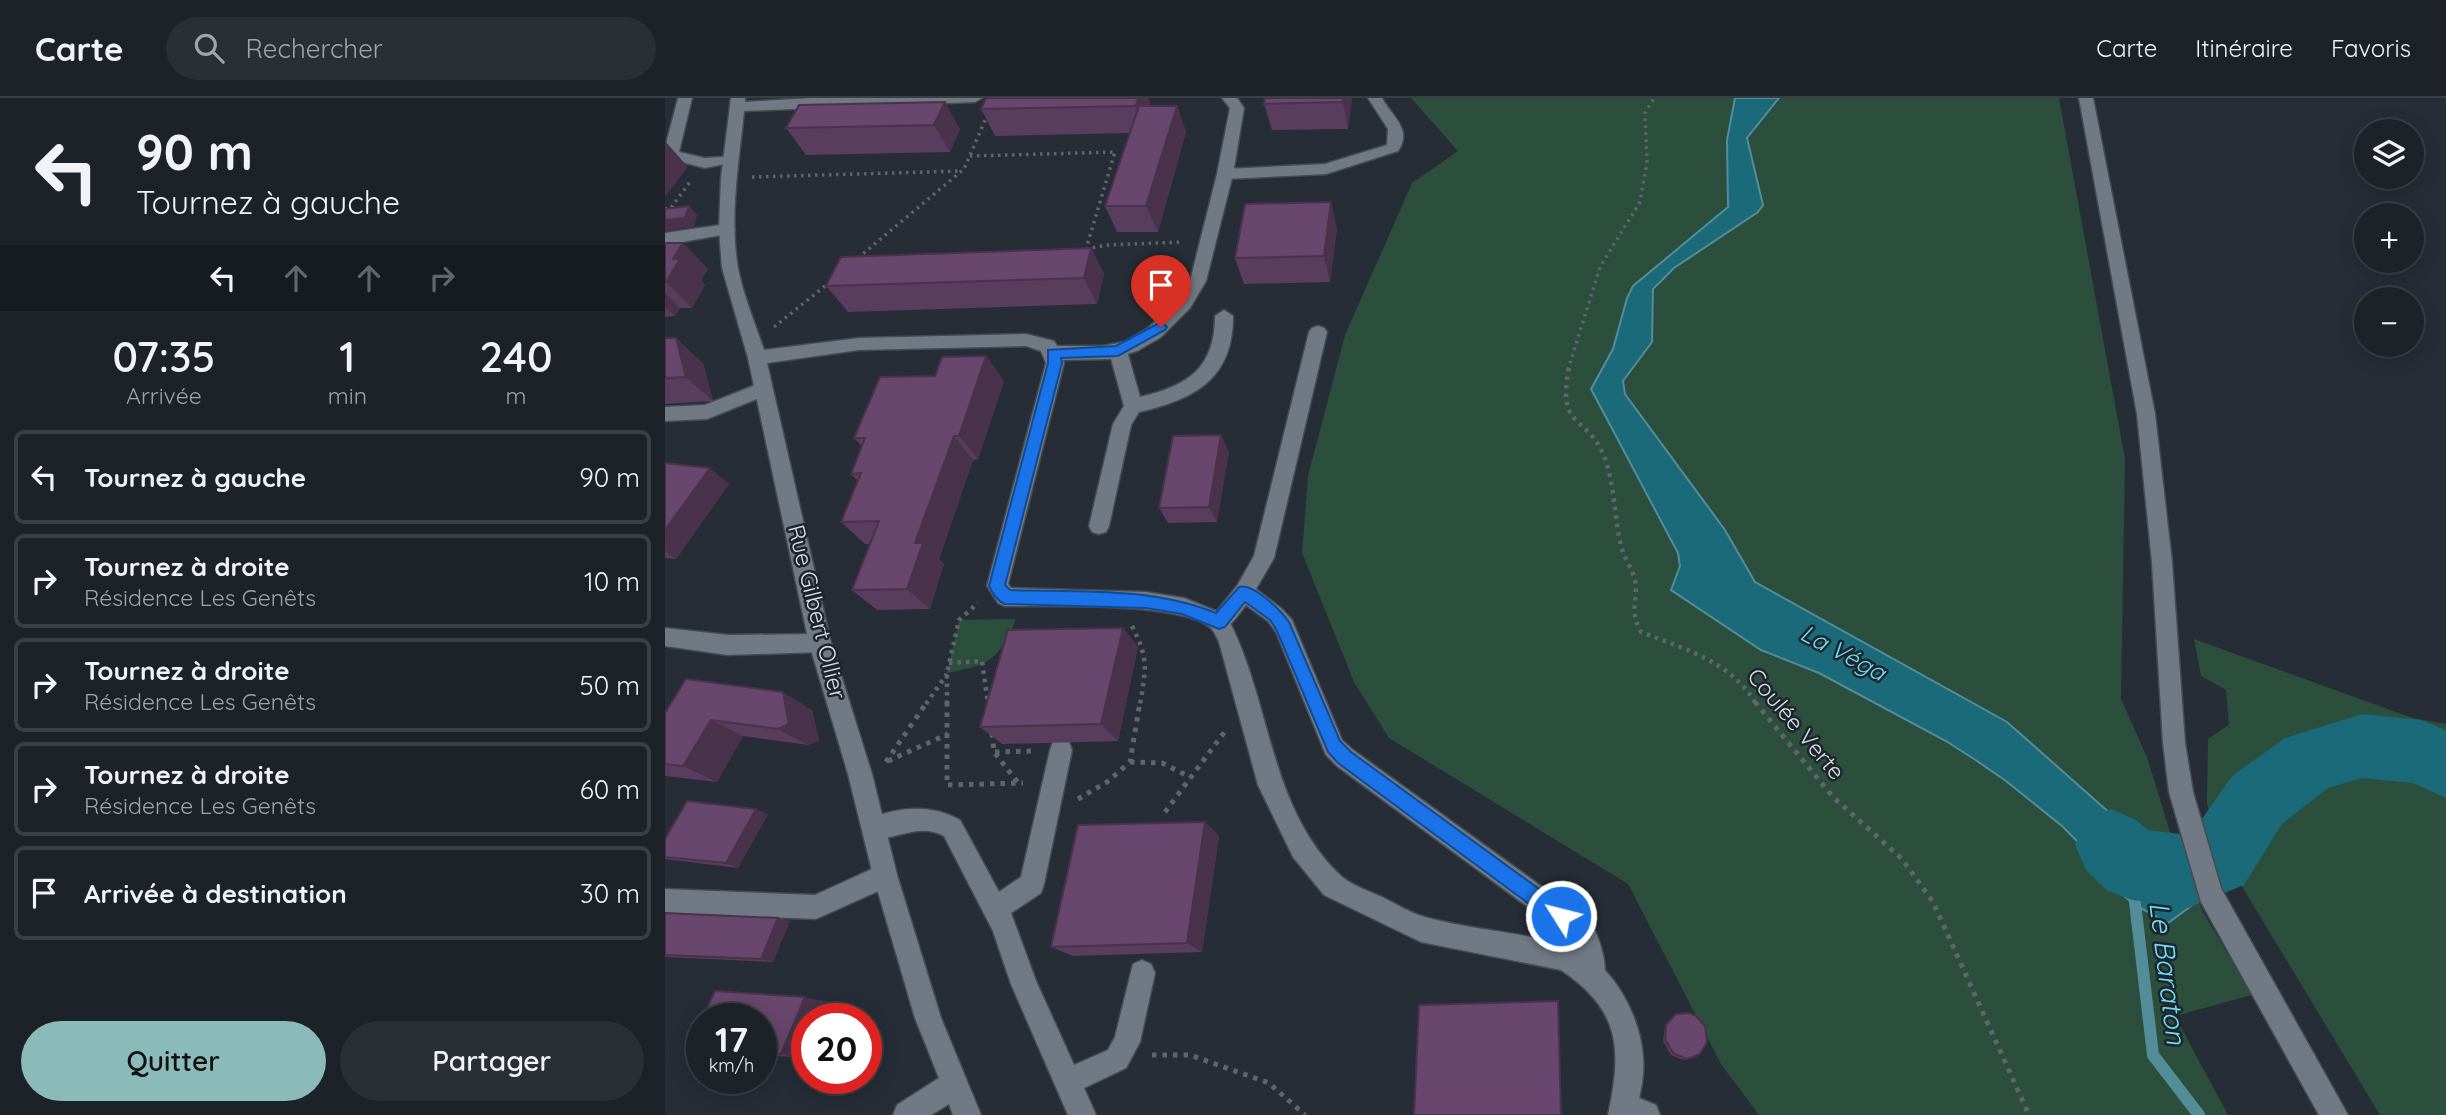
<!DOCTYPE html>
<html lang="fr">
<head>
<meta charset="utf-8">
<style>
	body { margin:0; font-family:Quicksand,sans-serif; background:#292f34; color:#f1f3f6; height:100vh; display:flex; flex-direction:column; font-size:26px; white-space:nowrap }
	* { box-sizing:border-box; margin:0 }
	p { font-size:23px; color:#a0a4a8 }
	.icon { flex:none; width:38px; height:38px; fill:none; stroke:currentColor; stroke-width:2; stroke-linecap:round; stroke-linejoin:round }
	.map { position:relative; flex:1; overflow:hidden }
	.sheet { display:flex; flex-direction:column; background:#1c2228; width:665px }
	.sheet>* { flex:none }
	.banner { background:#1c2228; color:#f1f3f6; overflow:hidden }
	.controls { position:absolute; left:1689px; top:21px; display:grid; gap:14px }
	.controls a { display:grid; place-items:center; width:70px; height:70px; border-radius:50%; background:#1c2228; box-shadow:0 4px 18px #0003,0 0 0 2px #3a3f45; font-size:35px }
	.speed { position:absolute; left:21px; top:905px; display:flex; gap:14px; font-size:35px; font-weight:700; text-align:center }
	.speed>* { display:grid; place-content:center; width:91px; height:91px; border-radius:50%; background:#1c2228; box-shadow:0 4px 18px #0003,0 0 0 2px #3a3f45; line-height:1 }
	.speed small { font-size:18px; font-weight:400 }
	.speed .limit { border:10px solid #d22; background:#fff; color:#111 }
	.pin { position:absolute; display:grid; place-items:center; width:60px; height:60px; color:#fff; margin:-72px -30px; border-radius:50% 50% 50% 0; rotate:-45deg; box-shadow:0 0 7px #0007 }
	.pin .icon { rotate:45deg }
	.me { position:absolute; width:77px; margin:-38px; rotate:306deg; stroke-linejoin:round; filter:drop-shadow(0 0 5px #0008) }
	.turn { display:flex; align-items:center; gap:24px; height:147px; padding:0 21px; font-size:32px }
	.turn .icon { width:91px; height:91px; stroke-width:2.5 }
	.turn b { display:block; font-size:49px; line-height:60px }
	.lanes { display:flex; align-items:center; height:66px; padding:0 21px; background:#0003; justify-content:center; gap:35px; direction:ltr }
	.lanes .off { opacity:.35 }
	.eta { display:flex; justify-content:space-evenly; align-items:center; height:119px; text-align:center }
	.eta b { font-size:42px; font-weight:600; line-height:49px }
	.action { display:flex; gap:14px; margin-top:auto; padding:14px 21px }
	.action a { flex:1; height:80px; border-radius:42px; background:#8bbbb9; color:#111; font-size:28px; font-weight:600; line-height:80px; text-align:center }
	.action a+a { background:#292f34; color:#f1f3f6 }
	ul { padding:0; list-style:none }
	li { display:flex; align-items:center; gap:21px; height:94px; margin:0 14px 10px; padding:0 7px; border:4px solid #3a3f45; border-radius:10px }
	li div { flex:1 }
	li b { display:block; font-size:26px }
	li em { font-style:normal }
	header { display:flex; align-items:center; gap:42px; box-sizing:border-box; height:98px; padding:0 35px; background:#1c2228; border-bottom:2px solid #3a3f45 }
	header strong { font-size:33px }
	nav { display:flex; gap:38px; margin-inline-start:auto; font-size:24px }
	.search { width:490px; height:63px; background:#292f34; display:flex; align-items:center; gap:18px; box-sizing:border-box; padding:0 24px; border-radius:38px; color:#a0a4a8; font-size:26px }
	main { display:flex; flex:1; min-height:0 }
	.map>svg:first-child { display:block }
	.green { fill:#2b4e3d }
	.water { fill:#1a6a79; stroke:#548d9a; stroke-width:2 }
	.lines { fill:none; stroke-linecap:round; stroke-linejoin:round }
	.stream { stroke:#548d9a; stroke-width:12 }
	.river { fill:#1a6a79; fill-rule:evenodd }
	.lane-casing { stroke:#444b51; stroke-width:3 }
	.street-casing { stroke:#444b51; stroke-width:3 }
	.path-far2 { stroke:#5f656d; stroke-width:3.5; stroke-dasharray:2.5 4.5; stroke-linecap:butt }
	.path-far1 { stroke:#5f656d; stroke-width:4.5; stroke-dasharray:3.5 5; stroke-linecap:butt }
	.path { stroke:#5f656d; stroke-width:5; stroke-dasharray:4.5 6; stroke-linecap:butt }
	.lane { fill:#717a84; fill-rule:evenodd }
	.street { fill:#717a84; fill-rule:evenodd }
	.wall { fill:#5a3c5e }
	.shaded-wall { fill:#4a314c }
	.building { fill:#69466d; stroke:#4a314c; stroke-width:2 }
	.route { fill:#1a73e8; stroke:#114b97; stroke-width:2 }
	.labels { text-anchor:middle; stroke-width:5; stroke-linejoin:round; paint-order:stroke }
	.street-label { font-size:23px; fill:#dce0e6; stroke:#1d242c }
	.water-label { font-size:24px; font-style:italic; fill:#6dddf4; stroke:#1d242c }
	.near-water-label { font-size:28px; font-style:italic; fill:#6dddf4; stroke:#1d242c }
</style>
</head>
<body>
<header>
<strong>Carte</strong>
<div class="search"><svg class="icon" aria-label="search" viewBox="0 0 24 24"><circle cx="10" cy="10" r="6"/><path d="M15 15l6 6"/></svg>Rechercher</div>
<nav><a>Carte</a><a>Itinéraire</a><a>Favoris</a></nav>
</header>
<main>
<section class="sheet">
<div class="banner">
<div class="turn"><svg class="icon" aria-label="left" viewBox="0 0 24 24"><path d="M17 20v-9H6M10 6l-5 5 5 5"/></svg><div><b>90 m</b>Tournez à gauche</div></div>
<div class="lanes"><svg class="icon" aria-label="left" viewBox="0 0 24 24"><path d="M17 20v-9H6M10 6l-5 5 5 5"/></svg><svg class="icon off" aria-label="ahead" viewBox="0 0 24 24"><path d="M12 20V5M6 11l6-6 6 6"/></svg><svg class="icon off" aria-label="ahead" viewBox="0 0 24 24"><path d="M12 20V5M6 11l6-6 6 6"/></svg><svg class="icon off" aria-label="right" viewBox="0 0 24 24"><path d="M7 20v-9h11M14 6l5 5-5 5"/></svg></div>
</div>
<div class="eta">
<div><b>07:35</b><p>Arrivée</p></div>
<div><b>1</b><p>min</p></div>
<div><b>240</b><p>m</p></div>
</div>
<ul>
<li><svg class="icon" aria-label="left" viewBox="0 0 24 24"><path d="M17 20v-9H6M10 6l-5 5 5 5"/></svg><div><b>Tournez à gauche</b></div><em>90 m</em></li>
<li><svg class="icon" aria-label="right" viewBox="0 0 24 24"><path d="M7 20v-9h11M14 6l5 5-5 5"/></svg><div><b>Tournez à droite</b><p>Résidence Les Genêts</p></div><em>10 m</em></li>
<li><svg class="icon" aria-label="right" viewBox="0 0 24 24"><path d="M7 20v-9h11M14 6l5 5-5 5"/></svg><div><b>Tournez à droite</b><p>Résidence Les Genêts</p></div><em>50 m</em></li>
<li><svg class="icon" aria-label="right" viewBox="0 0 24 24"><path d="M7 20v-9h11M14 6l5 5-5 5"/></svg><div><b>Tournez à droite</b><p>Résidence Les Genêts</p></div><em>60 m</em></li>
<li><svg class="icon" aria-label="arrive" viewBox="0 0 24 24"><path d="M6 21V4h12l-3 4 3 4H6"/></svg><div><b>Arrivée à destination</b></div><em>30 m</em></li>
</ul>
<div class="action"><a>Quitter</a><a>Partager</a></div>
</section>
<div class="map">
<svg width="1781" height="1017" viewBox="0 0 1781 1017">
	<rect width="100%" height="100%" fill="#262d36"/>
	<path class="green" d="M 746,0 L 1394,0 L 1460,361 L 1456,601 L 1482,659 L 1509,747 L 1538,814 L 1587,897 L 1510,918 L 1563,1017 L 1094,1017 L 1056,966 L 963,786 L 724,640 L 689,584 L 637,455 L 643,378 L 680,237 L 747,85 L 793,53 Z
		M 351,521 C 334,562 325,567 282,575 L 294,522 Z
		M 1529,541 L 1748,620 L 1781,626 L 1781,1017 L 1715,1017 L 1558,757 L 1542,706 L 1543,641 L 1564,627 L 1561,592 L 1536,578 Z"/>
	<path class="water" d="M 1070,0 L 1114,0 L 1082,40 L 1098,107 L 1093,114 L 1009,170 L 988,191 L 987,244 L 958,283 L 960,296 L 1060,432 L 1090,484 L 1342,624 L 1465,733 L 1479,740 L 1515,741 L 1530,805 L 1503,825 L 1470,807 L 1454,794 L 1423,754 L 1397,728 L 1341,683 L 1312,663 L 1281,643 L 1154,575 L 1096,552 L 1006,492 L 1015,468 L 1013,455 L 926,291 L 948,251 L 962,200 L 968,188 L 1063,109 L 1062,42 Z"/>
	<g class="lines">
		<path class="stream" d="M 1469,796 L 1488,957 L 1534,1017"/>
		<path class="river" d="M 1697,616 L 1756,622 L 1781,632 L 1781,700 L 1748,685 L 1697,680 L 1663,690 L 1617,726 L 1579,787 L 1523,810 L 1467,802 L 1441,792 L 1421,772 L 1410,747 L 1421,722 L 1446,711 L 1471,722 L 1483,732 L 1523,737 L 1527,735 L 1567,678 L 1620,640 Z"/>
		<defs>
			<path id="lane" d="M 13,0 L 27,0 L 14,54 L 40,60 L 70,58 L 73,61 L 70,64 L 40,70 L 1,60 L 0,50 Z
				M 703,0 L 717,0 C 727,19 748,31 733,53 L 661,76 L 560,81 L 552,76 L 560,71 L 660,66 L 722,47 L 723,31 Z
				M 62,126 L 70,131 L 68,135 L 0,147 L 0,135 Z
				M 559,212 L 568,218 C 568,281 530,301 474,314 L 466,327 L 444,428 L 441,434 L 434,436 L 427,434 L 424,428 L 448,326 L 459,308 L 444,253 L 447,248 L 459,248 L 462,253 L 475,299 C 523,288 550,270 550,218 Z
				M 653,228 L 659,230 L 662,234 L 609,460 L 591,491 L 617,511 L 627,522 L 677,642 L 688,652 L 927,825 C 935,844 945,869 937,889 L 928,893 L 919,889 L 909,843 L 672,668 L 661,657 L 611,534 L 603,523 L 581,507 C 571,519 563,536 547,531 L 543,524 L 572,488 L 589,458 L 644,234 L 647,230 Z
				M 98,284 L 104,286 L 107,291 L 104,296 L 42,321 L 0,323 L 0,309 L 40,307 Z
				M 0,530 L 63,537 L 155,536 L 163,538 L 166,545 L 163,552 L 155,554 L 63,557 L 0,548 Z
				M 396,641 L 404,644 L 407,652 L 379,786 L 376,795 L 346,815 L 371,883 L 409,967 L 443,952 L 450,939 L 468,866 L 477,862 L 486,866 L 490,875 L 475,944 L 461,970 L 419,990 L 431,1017 L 403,1017 L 346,886 L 328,833 L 279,738 C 251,722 224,748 201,738 L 197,730 L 201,722 C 232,709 265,705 295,722 L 334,794 L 356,779 L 385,652 L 388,644 Z
				M 220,765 L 229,768 L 232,777 L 229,786 L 151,821 L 0,815 L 0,791 L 150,797 Z
				M 959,994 L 991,1007 L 995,1017 L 949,1017 L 945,1008 L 949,998 Z"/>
			<path id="street" d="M 66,0 L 80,0 L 80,4 L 145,0 L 317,0 L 310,4 L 79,13 C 74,64 64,119 73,170 C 78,197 90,225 99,252 L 194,240 L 361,236 L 389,243 L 392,248 L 437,248 L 459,244 L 483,230 L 513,201 L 525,183 L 552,76 L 565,10 L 557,0 L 572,0 L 579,10 L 568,76 L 541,183 L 525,210 L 496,239 L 472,253 L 445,261 L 398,262 L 399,265 L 343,486 L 346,490 L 481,494 L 519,500 L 561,517 C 607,602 602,707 675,777 C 685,787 704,793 717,799 C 731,806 745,815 760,819 C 806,832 855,834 901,847 C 946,861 975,916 978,959 C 980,980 974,998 971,1017 L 943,1017 C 957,952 956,912 896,872 L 756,844 L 659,797 L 628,759 L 593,687 L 554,544 C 552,540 549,533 546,530 C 513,503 385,509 340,508 L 333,505 L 322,488 L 381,265 L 376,253 L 361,248 L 194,252 L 102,265 L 166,545 L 207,676 L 232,777 L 276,920 L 316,1017 L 288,1017 L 284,1006 L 266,1017 L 228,1017 L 232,1007 L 274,980 L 250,920 L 208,777 L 183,676 L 144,545 L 83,260 L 57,170 L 54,131 L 56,80 Z
				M 1414,0 L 1428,0 L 1490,316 L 1507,464 L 1520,645 L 1528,694 L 1556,790 L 1683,1017 L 1654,1017 L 1536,804 L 1504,694 L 1498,645 L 1487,464 L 1472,316 Z"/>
		</defs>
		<use href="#lane" class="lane-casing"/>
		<use href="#street" class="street-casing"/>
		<path class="path-far2" d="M 305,58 L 450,54 L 421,151 L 417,154
			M 87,79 L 295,73
			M 0,111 L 5,111 L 25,84
			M 421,151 L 442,147 L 518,144
			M 193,160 L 299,71 L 321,20
			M 109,229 L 165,184
			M 903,272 L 935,169 L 975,104 L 982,65 L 980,15 L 989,0"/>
		<path class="path-far1" d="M 904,270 C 891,332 923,317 939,358 C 950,386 949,419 956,448 C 959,460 967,470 970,482 C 974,504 963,510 976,534 C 1020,551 1067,564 1091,606
			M 467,528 C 484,561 481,571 475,606
			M 284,565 L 317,563 L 323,606
			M 261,606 L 282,576
			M 282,606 L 282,575 L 294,522 L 313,505"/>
		<path class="path" d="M 282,604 L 282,687 L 358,685
			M 1090,604 L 1168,699 L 1237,761 L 1268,804 L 1364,1017
			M 327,635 L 329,654 L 354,686
			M 330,654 L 367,653
			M 223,663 L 283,636
			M 221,664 L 262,604
			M 465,664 L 497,665 L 525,679
			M 413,701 L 442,684 L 465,664 L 475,604
			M 500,714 L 561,632
			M 487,957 L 525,957 L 604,985 L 640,1017"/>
		<use href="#lane" class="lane"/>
		<use href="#street" class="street"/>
	</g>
	<path class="wall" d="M 687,0 L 683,31 L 607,32 L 599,6 Z
		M 134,7 L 295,31 L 285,54 L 141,57 L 121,30 Z
		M 512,8 L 521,34 L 493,134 L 452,134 L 440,108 L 465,35 L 330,38 L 316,11 Z
		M 672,131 L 665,184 L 579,186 L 570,160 Z
		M 0,145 L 18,145 L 43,171 L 36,182 L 40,187 L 27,210 L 15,210 L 10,218 L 0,219 Z
		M 426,150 L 439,176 L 432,206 L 183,214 L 161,188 Z
		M 0,240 L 38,265 L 48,303 L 0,306 Z
		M 321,258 L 339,283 L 313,361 L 308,362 L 274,461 L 279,466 L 265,511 L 212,512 L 187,492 L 205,446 L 200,446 L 176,424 L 193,383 L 186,376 L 197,348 L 189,340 L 270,278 Z
		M 564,354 L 552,424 L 503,425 L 494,410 Z
		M 0,365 L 64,386 L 11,461 L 0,460 Z
		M 458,530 L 473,549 L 453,643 L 337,646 L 315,629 Z
		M 147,612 L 154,643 L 143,647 L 78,638 L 52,684 L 0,678 L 0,615 Z
		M 103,716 L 73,770 L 0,761 L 0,741 Z
		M 540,724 L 554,738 L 537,854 L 408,858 L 386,849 Z
		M 0,815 L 125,823 L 108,864 L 0,859 Z
		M 163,904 L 156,920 L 142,920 L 140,960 L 96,957 L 96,920 Z
		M 1011,916 L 1033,958 L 1020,962 L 1013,960 L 1006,957 L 998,943 L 1000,929 Z"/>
	<path class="shaded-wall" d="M 473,0 L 483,0 L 488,12 L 481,35 L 471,8 Z
		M 679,0 L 687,0 L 683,31 L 678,4 Z
		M 280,4 L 295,31 L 285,54 L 269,27 Z
		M 512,8 L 521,34 L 493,134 L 481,108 Z
		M 0,43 L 23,69 L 0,99 Z
		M 666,104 L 672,131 L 665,184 L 659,158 Z
		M 24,108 L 32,117 L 29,129 L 0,133 L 0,122 Z
		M 18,145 L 43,171 L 36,182 L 40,187 L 27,210 L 1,184 L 8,161 Z
		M 426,150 L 439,176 L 432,206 L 419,180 Z
		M 0,195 L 15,210 L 10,218 L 0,209 Z
		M 11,240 L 38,265 L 48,303 L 21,279 Z
		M 321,258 L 339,283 L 313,361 L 294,338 Z
		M 556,337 L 564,354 L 552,424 L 544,409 Z
		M 289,338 L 308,362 L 274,461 L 279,466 L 265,511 L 242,491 L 250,445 Z
		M 45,370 L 64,386 L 11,461 L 0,453 L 0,432 Z
		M 458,530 L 473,549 L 453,643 L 436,626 Z
		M 118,594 L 147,612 L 154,643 L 143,647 L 113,631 Z
		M 46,622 L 78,638 L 52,684 L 18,668 Z
		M 91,711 L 103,716 L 73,770 L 61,765 Z
		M 540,724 L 554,738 L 537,854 L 522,845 Z
		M 113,820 L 125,823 L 108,864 L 96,861 Z
		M 140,899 L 163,904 L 156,920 L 142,920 L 142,956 L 140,960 L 116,956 Z"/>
	<path class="building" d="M 321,0 L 473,0 L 471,8 L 316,11 Z
		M 600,0 L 679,0 L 678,4 L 599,6 Z
		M 280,4 L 269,27 L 121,30 L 134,7 Z
		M 474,8 L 512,8 L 481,108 L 440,108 Z
		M 666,104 L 659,158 L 570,160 L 580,106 Z
		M 24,108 L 20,120 L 0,122 L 0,111 Z
		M 0,145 L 18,145 L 8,161 L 15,161 L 1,184 L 0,184 Z
		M 426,150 L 419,180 L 161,188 L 176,159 Z
		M 0,240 L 11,240 L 21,279 L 0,280 Z
		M 321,258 L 294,338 L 289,338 L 250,445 L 258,445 L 242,491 L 187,492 L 214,423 L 176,424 L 196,375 L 186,376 L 200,340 L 189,340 L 215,279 L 270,278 L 277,259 Z
		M 556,337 L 544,409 L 494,410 L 508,338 Z
		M 0,365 L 45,370 L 0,432 Z
		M 458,530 L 436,626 L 315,629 L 343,532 Z
		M 21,581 L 118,594 L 124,626 L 113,631 L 46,622 L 18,668 L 0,666 L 0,615 Z
		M 22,703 L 91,711 L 61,765 L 0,759 L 0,741 Z
		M 540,724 L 522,845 L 386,849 L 413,727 Z
		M 0,815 L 113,820 L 96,861 L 0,857 Z
		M 50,893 L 140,899 L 116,956 L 96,955 L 96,920 L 37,920 Z
		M 893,903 L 896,1017 L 749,1017 L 754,907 Z
		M 1024,915 L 1030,917 L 1040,928 L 1042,944 L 1035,956 L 1022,961 L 1008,955 L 1000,941 L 1001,927 L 1011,916 Z
		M 37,921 L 37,952 L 23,951 Z"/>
	<path class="route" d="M 496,224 L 502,229 L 500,232 L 453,258 L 396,260 L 397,265 L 340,487 L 345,492 C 414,494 486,489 551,515 L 574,489 C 588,484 616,513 624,524 L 675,643 L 686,654 L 903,812 L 906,818 L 903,825 L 896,828 L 890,825 L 673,665 L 663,654 L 612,533 L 605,522 L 580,504 L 560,529 L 554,531 L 517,516 L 481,510 L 340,506 C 332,503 328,496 324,488 L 383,265 L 383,252 L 451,248 Z"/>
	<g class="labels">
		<g class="street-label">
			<text transform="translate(152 514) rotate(76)" y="8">Rue Gilbert Ollier</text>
			<text transform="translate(1131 626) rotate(50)" y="8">Coulée Verte</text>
		</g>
		<g class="water-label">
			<text transform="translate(1178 555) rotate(28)" y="8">La Véga</text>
		</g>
		<g class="near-water-label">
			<text transform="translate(1503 875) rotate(83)" y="10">Le Baraton</text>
		</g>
	</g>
</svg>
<div class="controls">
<a><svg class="icon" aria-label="layers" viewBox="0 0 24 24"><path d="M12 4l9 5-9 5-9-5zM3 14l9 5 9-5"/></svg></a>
<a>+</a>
<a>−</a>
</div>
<div class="speed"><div>17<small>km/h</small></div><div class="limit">20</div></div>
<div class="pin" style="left:496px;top:229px;background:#d93025"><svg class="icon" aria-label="arrive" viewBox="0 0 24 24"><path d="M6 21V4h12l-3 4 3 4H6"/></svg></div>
<svg class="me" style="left:896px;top:818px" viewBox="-20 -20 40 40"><circle r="17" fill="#1a73e8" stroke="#fff" stroke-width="3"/><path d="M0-11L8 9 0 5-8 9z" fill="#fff"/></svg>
</div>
</main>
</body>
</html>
